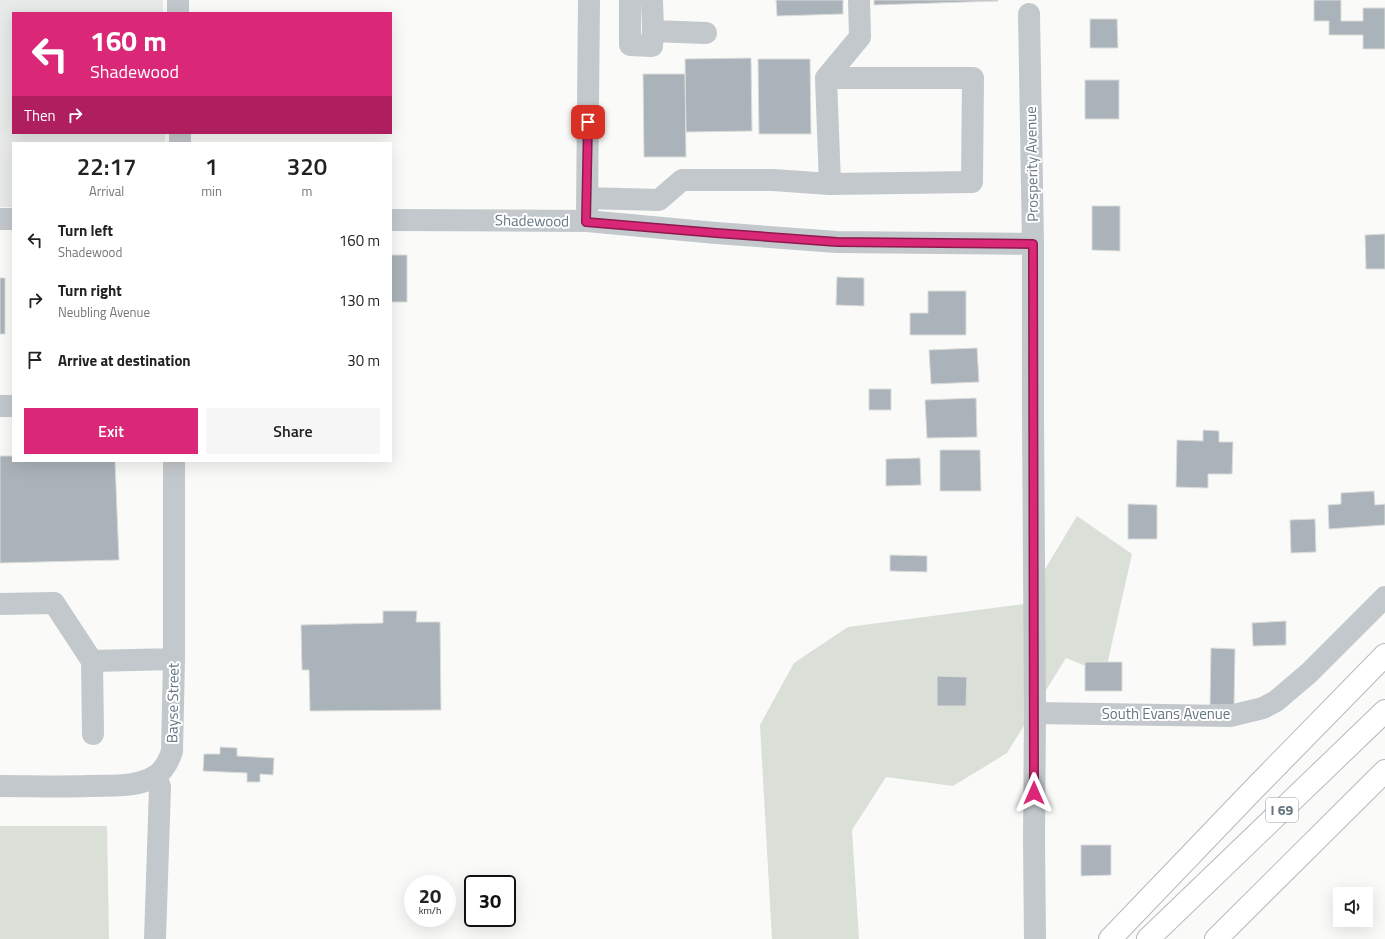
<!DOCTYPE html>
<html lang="en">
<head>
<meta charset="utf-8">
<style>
	body { margin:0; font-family:"Titillium Web",sans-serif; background:#f6f6f6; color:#222; height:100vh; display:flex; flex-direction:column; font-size:15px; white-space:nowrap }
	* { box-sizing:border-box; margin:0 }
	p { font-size:13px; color:#767676 }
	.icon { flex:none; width:22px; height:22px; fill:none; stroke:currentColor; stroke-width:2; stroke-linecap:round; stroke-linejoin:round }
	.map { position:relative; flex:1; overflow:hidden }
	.side { position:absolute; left:12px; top:142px; width:380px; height:320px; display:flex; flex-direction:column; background:#fff; border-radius:0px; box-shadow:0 4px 16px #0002 }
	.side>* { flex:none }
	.top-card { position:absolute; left:12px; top:12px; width:380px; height:122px; border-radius:0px; box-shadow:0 4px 16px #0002; background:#db2777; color:#fff; overflow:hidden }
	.fabs { position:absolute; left:1333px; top:887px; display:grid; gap:8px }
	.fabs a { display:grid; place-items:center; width:40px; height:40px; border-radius:0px; background:#fff; box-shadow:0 4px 16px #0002; font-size:20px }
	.speed { position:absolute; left:404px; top:875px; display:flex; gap:8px; font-size:20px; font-weight:700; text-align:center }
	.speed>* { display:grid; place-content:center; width:52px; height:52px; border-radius:50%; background:#fff; box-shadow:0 4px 16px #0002; line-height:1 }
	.speed small { font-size:10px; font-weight:400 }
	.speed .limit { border:2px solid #111; border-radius:6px; background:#fff; color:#111 }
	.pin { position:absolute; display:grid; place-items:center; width:34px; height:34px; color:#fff; margin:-17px; border-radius:8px; box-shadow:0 2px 6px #0006 }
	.me { position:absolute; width:44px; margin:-22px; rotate:0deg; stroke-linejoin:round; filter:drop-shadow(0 0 3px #0008) }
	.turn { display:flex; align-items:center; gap:14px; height:84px; padding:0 12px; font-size:18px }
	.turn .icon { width:52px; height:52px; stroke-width:2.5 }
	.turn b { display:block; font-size:28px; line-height:34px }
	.then { display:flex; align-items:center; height:38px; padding:0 12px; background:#0003; gap:8px; font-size:15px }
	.eta { display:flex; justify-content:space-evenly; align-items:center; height:68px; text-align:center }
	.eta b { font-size:24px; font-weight:600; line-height:28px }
	.button { display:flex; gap:8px; margin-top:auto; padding:8px 12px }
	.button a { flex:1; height:46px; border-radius:0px; background:#db2777; color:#fff; font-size:16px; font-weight:600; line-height:46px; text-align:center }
	.button a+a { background:#f6f6f6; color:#222 }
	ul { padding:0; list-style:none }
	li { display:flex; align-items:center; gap:12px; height:60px; padding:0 12px }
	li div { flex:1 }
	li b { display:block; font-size:15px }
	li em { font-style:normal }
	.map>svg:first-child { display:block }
	.built { fill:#e8e9e9 }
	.green { fill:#dadfd7 }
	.building { fill:#aab3b9; stroke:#dcdcda }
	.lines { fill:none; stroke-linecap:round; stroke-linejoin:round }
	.highway-casing { stroke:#b4b9bd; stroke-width:24 }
	.minor { stroke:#c3c8cc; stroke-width:22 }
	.highway { stroke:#fff; stroke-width:22 }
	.route-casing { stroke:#8e194d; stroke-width:10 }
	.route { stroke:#db2777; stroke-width:7 }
	.labels { text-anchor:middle; stroke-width:4; stroke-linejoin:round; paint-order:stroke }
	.shield { fill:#fff; stroke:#939fa8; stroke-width:1 }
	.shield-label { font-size:14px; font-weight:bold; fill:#657683 }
	.street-label { font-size:15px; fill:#657683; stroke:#fff }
</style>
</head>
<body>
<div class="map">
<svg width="1385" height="939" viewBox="0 0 1385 939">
	<rect width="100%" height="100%" fill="#fafaf8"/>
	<path class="built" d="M 0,0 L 163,0 L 163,13 L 13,13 L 13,133 L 165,133 L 165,143 L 13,143 L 13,207 L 0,207 Z"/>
	<path class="green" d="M 1077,516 L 1132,554 L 1105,674 L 1066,658 L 1007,753 L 953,786 L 886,777 L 852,830 L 859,939 L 772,939 L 760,725 L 794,663 L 848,627 L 1024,604 Z
		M 0,826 L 107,826 L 109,939 L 0,939 Z"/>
	<path class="building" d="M 776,0 L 843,0 L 843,14 L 777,16 Z
		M 874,0 L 998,0 L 998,1 L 874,5 Z
		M 1314,0 L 1341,0 L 1341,21 L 1363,21 L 1363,8 L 1385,8 L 1385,49 L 1363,49 L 1363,35 L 1329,35 L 1329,21 L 1314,21 Z
		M 1090,19 L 1117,19 L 1118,48 L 1090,48 Z
		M 751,58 L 752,131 L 686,132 L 685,59 Z
		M 758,59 L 810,59 L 811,134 L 759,134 Z
		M 643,74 L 685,74 L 686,157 L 644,157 Z
		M 1085,80 L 1119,80 L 1119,119 L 1085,119 Z
		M 1092,206 L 1120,206 L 1120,251 L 1092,250 Z
		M 1385,234 L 1385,269 L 1366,269 L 1365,235 Z
		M 391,255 L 407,255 L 407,302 L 391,302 Z
		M 837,277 L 864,278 L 864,306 L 836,305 Z
		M 0,278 L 5,278 L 5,334 L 0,334 Z
		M 928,291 L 966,291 L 966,335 L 910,335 L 910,313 L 928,313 Z
		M 977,348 L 979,382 L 931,384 L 929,350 Z
		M 869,389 L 891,389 L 891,410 L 869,410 Z
		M 976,398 L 977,437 L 927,438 L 925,400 Z
		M 1203,430 L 1219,431 L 1219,442 L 1233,442 L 1232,474 L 1208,474 L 1208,488 L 1176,487 L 1177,440 L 1203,441 Z
		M 940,450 L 980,450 L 981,491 L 940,491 Z
		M 0,456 L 13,456 L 13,461 L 115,461 L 119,560 L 0,563 Z
		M 920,458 L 921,485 L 886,486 L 886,459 Z
		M 1374,491 L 1375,505 L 1385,504 L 1385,525 L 1329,529 L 1328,505 L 1341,504 L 1341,493 Z
		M 1128,504 L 1157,505 L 1157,539 L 1128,539 Z
		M 1315,519 L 1316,552 L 1291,553 L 1290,520 Z
		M 890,555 L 927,556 L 927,572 L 890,571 Z
		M 383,611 L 417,611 L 416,622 L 440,622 L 441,710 L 310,711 L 309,670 L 302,670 L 301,625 L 383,623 Z
		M 1286,621 L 1286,645 L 1253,646 L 1252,623 Z
		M 1211,648 L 1235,649 L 1234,705 L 1210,705 Z
		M 1085,662 L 1122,662 L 1122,691 L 1085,691 Z
		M 937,676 L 967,677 L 966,706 L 937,706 Z
		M 220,747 L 237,748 L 237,756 L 274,758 L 273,775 L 260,774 L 260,782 L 247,782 L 247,773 L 203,771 L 204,754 L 220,754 Z
		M 1081,845 L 1111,845 L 1111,875 L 1081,876 Z"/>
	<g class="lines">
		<defs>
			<path id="highway" d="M 1110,939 L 1252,791 L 1385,655
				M 1148,939 L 1385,711
				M 1216,939 L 1385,771"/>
		</defs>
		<use href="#highway" class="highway-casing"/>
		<path class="minor" d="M 178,0 L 178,13
			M 630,0 L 630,45 L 652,46 L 653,31
			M 652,0 L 653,31 L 706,33
			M 1029,14 L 1033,244 L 1033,415 L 1035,713 L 1034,841 L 1035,939
			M 826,78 L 973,78 L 972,182 L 830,184
			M 180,133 L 180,143
			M 587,198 L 659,200 L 682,180 L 773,180 L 830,184 L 826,78 L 860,37 L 859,0
			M 587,212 L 589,0
			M 0,219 L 13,219
			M 391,220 L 587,221 L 716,233 L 837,242 L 1033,244
			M 0,406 L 13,406
			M 0,604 L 54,603 L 92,661 L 174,659
			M 92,661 L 93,734
			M 1035,713 L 1230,716 L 1263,708 L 1276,701 L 1309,673 L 1385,597
			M 0,786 C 30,786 60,787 89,786 C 111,785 137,788 155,776 C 165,770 169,761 172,751 L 174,659 L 174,461
			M 155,939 L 160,787 L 156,776"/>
		<use href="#highway" class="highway"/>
	</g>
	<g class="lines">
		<defs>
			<path id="route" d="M 588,122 L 586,222 L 716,233 L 837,242 L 1033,244 L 1034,793"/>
		</defs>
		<use href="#route" class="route-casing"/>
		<use href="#route" class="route"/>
	</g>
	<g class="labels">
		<rect class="shield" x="1266" y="798" width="32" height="24" rx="3"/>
		<g class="shield-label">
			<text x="1282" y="815">I 69</text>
		</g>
		<g class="street-label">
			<text transform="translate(1032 164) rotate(-91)" y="5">Prosperity Avenue</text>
			<text transform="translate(532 221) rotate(1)" y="5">Shadewood</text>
			<text transform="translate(173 703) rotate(-89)" y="5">Bayse Street</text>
			<text x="1166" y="719">South Evans Avenue</text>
		</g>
	</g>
</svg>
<div class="fabs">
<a><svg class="icon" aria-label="sound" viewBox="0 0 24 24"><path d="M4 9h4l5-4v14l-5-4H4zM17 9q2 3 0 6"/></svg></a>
</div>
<div class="speed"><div>20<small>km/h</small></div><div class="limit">30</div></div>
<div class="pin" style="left:588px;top:122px;background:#d93025"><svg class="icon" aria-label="arrive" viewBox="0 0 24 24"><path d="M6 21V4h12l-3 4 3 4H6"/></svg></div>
<svg class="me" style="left:1034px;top:793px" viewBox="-20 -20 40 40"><path d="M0-17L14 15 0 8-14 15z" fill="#db2777" stroke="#fff" stroke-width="4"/></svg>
<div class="top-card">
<div class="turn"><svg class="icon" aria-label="left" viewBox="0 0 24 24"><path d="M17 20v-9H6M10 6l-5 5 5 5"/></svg><div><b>160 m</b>Shadewood</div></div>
<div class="then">Then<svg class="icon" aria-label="right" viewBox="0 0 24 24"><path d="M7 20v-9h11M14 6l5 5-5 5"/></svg></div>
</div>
<section class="side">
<div class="eta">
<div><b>22:17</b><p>Arrival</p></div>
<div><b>1</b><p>min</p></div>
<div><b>320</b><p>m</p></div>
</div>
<ul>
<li><svg class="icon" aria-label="left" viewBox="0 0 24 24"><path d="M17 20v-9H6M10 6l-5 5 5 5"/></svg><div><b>Turn left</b><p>Shadewood</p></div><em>160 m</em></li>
<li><svg class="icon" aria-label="right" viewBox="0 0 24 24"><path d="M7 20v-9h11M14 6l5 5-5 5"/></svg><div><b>Turn right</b><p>Neubling Avenue</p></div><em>130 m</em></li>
<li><svg class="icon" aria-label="arrive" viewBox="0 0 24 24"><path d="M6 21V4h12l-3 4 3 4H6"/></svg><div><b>Arrive at destination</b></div><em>30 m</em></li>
</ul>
<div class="button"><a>Exit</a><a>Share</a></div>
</section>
</div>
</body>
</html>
